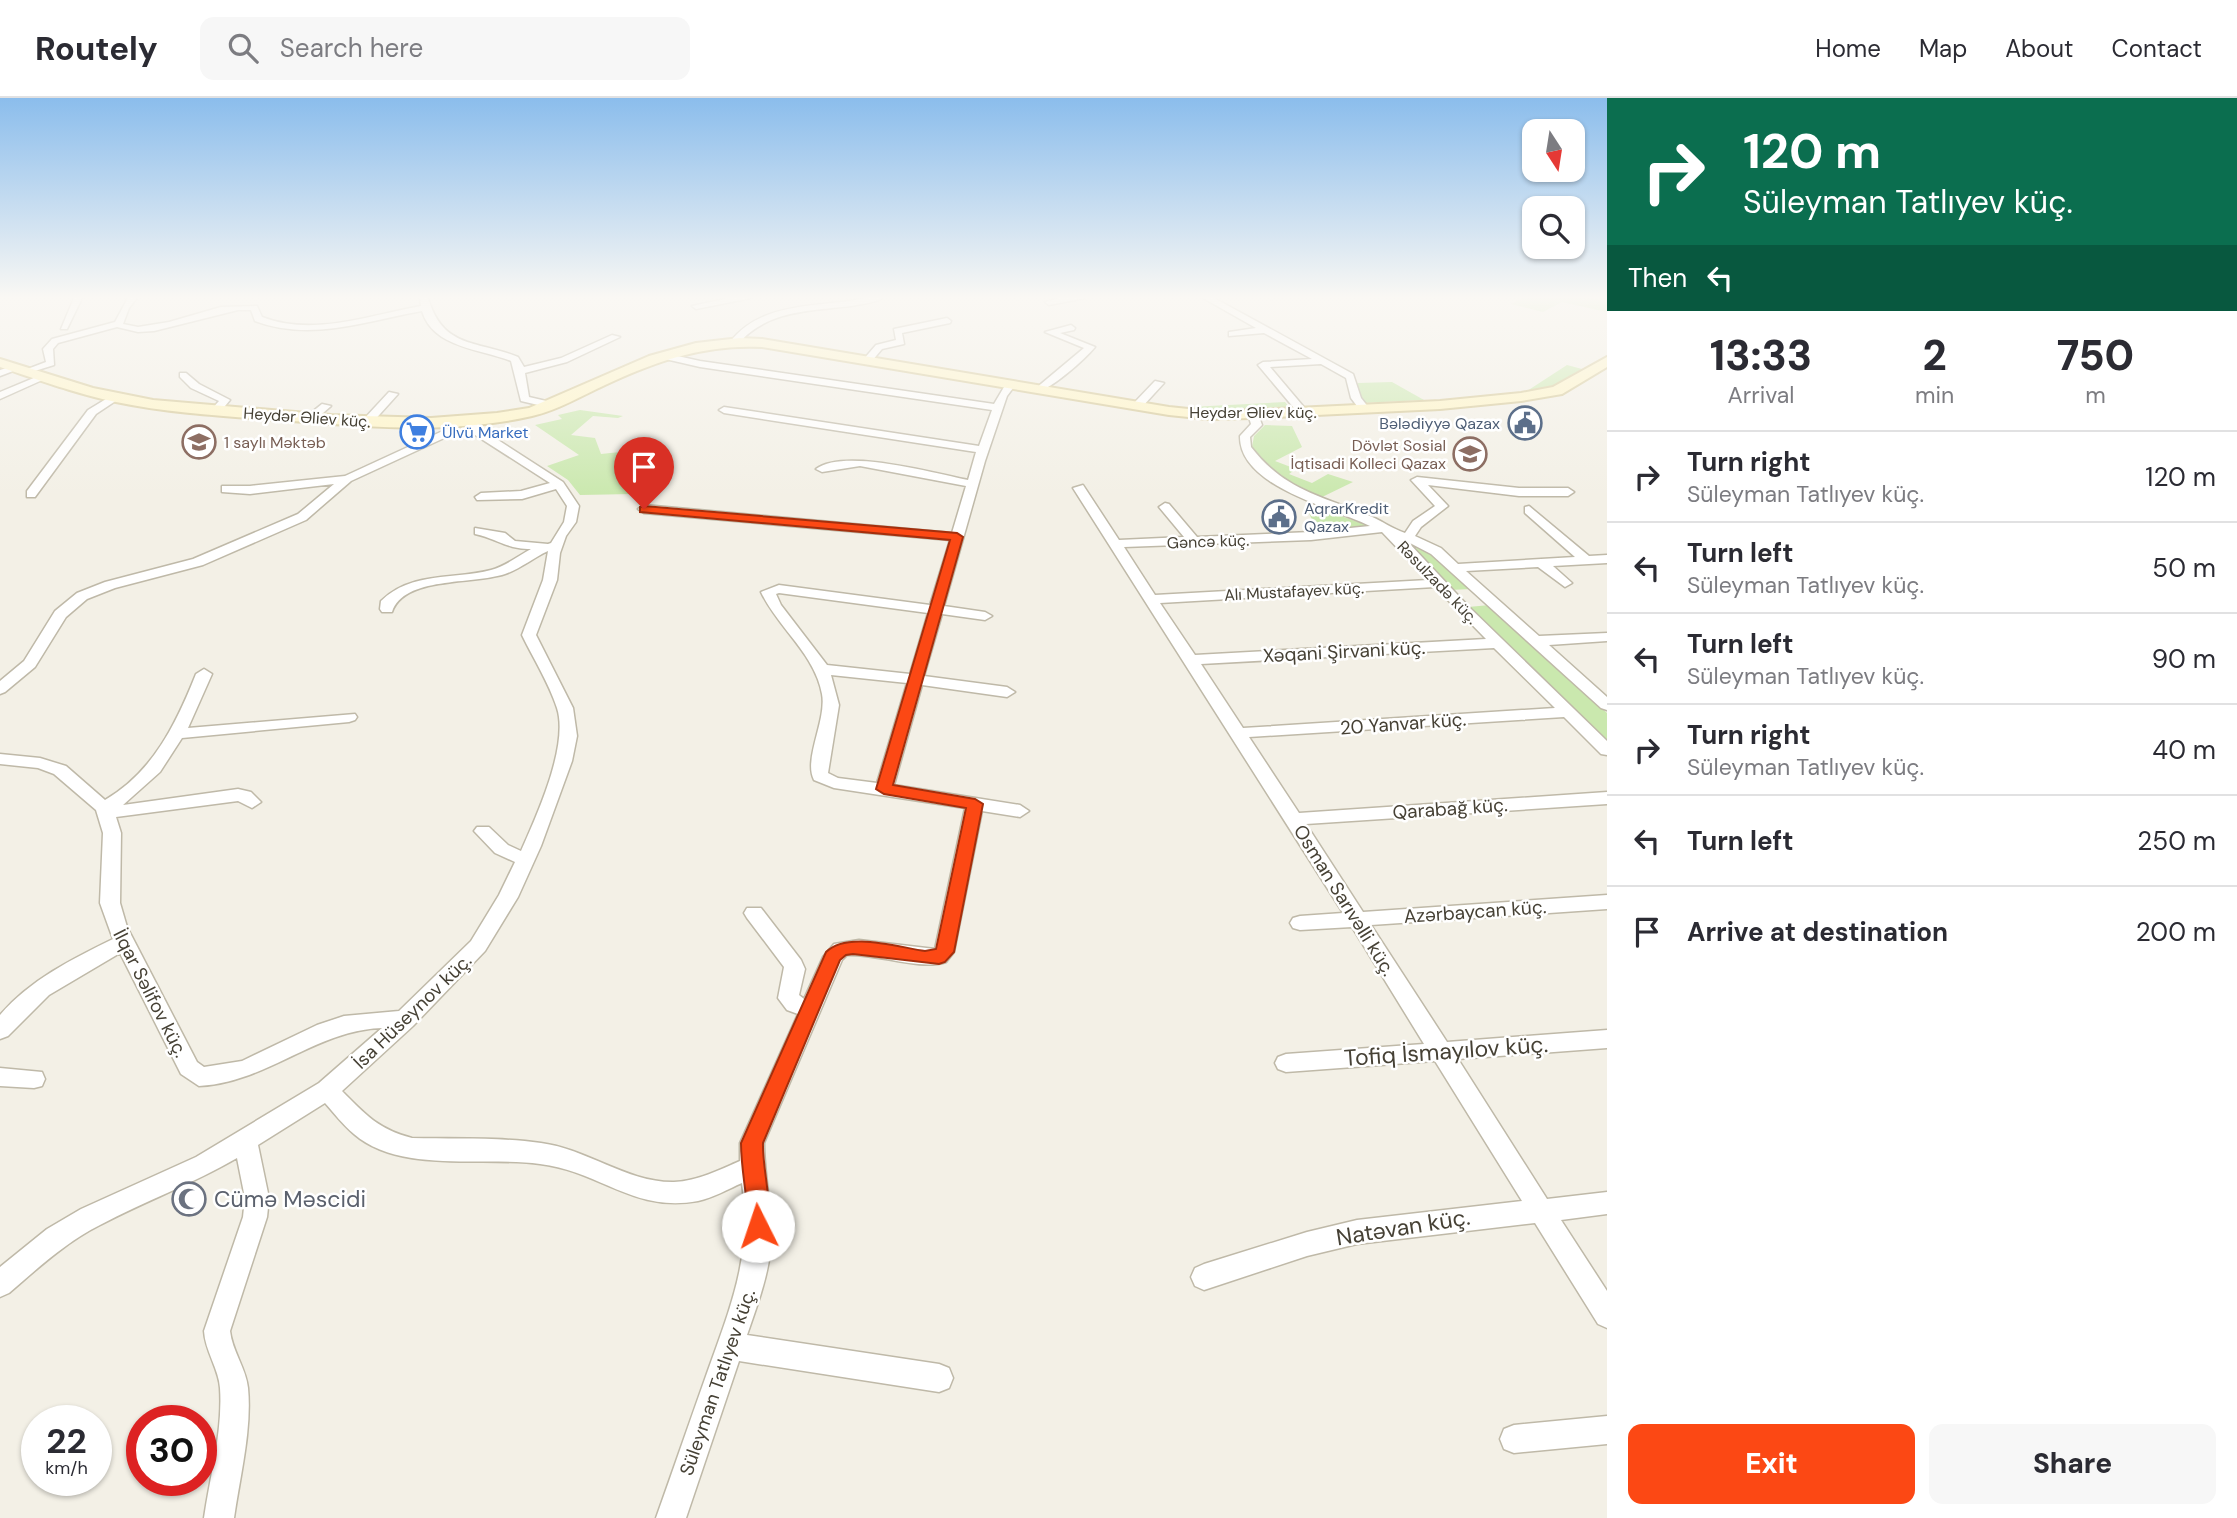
<!DOCTYPE html>
<html lang="en">
<head>
<meta charset="utf-8">
<style>
	body { margin:0; font-family:"DM Sans",sans-serif; background:#f7f7f7; color:#2b2b33; height:100vh; display:flex; flex-direction:column; font-size:26px; white-space:nowrap }
	* { box-sizing:border-box; margin:0 }
	p { font-size:23px; color:#7c7c81 }
	.icon { flex:none; width:38px; height:38px; fill:none; stroke:currentColor; stroke-width:2; stroke-linecap:round; stroke-linejoin:round }
	.map { position:relative; flex:1; overflow:hidden }
	.side { display:flex; flex-direction:column; background:#fff; width:630px }
	.side>* { flex:none }
	.guide { background:#0b6e4f; color:#fff; overflow:hidden }
	.needle { width:46px; rotate:168deg }
	.fabs { position:absolute; left:1522px; top:21px; display:grid; gap:14px }
	.fabs a { display:grid; place-items:center; width:63px; height:63px; border-radius:14px; background:#fff; box-shadow:0 2px 5px #0004; font-size:35px }
	.speed { position:absolute; left:21px; top:1307px; display:flex; gap:14px; font-size:35px; font-weight:700; text-align:center }
	.speed>* { display:grid; place-content:center; width:91px; height:91px; border-radius:50%; background:#fff; box-shadow:0 2px 5px #0004; line-height:1 }
	.speed small { font-size:18px; font-weight:400 }
	.speed .limit { border:10px solid #d22; background:#fff; color:#111 }
	.pin { position:absolute; display:grid; place-items:center; width:60px; height:60px; color:#fff; margin:-72px -30px; border-radius:50% 50% 50% 0; rotate:-45deg; box-shadow:0 0 7px #0007 }
	.pin .icon { rotate:45deg }
	.me { position:absolute; width:77px; margin:-38px; rotate:356deg; stroke-linejoin:round; filter:drop-shadow(0 0 5px #0008) }
	.turn { display:flex; align-items:center; gap:24px; height:147px; padding:0 21px; font-size:32px }
	.turn .icon { width:91px; height:91px; stroke-width:2.5 }
	.turn b { display:block; font-size:49px; line-height:60px }
	.then { display:flex; align-items:center; height:66px; padding:0 21px; background:#0003; gap:14px; font-size:26px }
	.eta { display:flex; justify-content:space-evenly; align-items:center; height:119px; text-align:center }
	.eta b { font-size:42px; font-weight:800; line-height:49px }
	.cta { display:flex; gap:14px; margin-top:auto; padding:14px 21px }
	.cta a { flex:1; height:80px; border-radius:14px; background:#fc4814; color:#fff; font-size:28px; font-weight:800; line-height:80px; text-align:center }
	.cta a+a { background:#f7f7f7; color:#2b2b33 }
	ul { padding:0; list-style:none }
	li { display:flex; align-items:center; gap:21px; height:91px; padding:0 21px; border-top:2px solid #e1e1e2 }
	li div { flex:1 }
	li b { display:block; font-size:26px }
	li em { font-style:normal }
	header { display:flex; align-items:center; gap:42px; box-sizing:border-box; height:98px; padding:0 35px; background:#fff; border-bottom:2px solid #e1e1e2 }
	header strong { font-size:33px }
	nav { display:flex; gap:38px; margin-inline-start:auto; font-size:24px }
	.search { width:490px; height:63px; background:#f7f7f7; display:flex; align-items:center; gap:18px; box-sizing:border-box; padding:0 24px; border-radius:14px; color:#7c7c81; font-size:26px }
	main { display:flex; flex:1; min-height:0 }
	.map>svg:first-child { display:block }
	.green { fill:#cae8ae }
	.lines { fill:none; stroke-linecap:round; stroke-linejoin:round }
	.minor-casing { stroke:#bfb9a8; stroke-width:3 }
	.secondary-casing { stroke:#d4c795; stroke-width:4 }
	.minor { fill:#fff; fill-rule:evenodd }
	.secondary { fill:#fff5c4; fill-rule:evenodd }
	.route { fill:#fc4814; stroke:#a42f0d; stroke-width:2 }
	.labels { text-anchor:middle; stroke-width:5; stroke-linejoin:round; paint-order:stroke }
	.far-street-label { font-size:16px; fill:#464135; stroke:#fff }
	.far-service-label { font-size:16px; fill:#4e5e75; stroke:#fff; text-anchor:end }
	.far-shop-label { font-size:16px; fill:#366cbe; stroke:#fff; text-anchor:start }
	.far-education-label { font-size:16px; fill:#785e54; stroke:#fff; text-anchor:start }
	.street-label { font-size:19px; fill:#464135; stroke:#fff }
	.near-street-label { font-size:23px; fill:#464135; stroke:#fff }
	.near-worship-label { font-size:23px; fill:#5b616d; stroke:#fff; text-anchor:start }
</style>
</head>
<body>
<header>
<strong>Routely</strong>
<div class="search"><svg class="icon" aria-label="search" viewBox="0 0 24 24"><circle cx="10" cy="10" r="6"/><path d="M15 15l6 6"/></svg>Search here</div>
<nav><a>Home</a><a>Map</a><a>About</a><a>Contact</a></nav>
</header>
<main>
<div class="map">
<svg width="1607" height="1420" viewBox="0 0 1607 1420">
	<rect width="100%" height="100%" fill="#f3f0e6"/>
	<path class="green" d="M 1524,200 L 1583,200 L 1584,203 L 1585,200 L 1607,202 L 1607,214 L 1562,204 L 1543,214 L 1511,206 Z
		M 1567,267 L 1582,271 C 1567,280 1546,297 1527,293 Z
		M 1392,284 L 1424,302 L 1363,305 L 1356,288 L 1358,285 Z
		M 1285,304 L 1291,311 L 1191,312 L 1190,309 Z
		M 580,312 L 623,318 L 618,320 L 593,318 L 571,337 L 595,340 L 601,356 L 620,354 L 642,381 L 626,385 L 633,396 L 580,397 L 568,382 L 547,368 L 579,357 L 535,327 L 562,321 L 558,317 Z
		M 1265,327 L 1292,328 L 1302,349 L 1275,363 L 1296,371 L 1289,376 L 1312,385 L 1328,376 L 1353,384 L 1318,401 L 1277,377 L 1252,349 L 1254,338 Z
		M 1310,407 L 1372,429 L 1323,435 L 1316,431 L 1306,408 Z
		M 1406,444 C 1423,443 1457,479 1471,491 L 1450,492 Z
		M 1490,507 L 1607,615 L 1607,642 L 1468,509 Z"/>
	<g class="lines">
		<defs>
			<path id="minor" d="M 74,200 L 82,200 L 67,231 L 61,231 Z
				M 128,200 L 137,200 L 129,210 L 123,226 L 138,229 L 169,224 L 221,209 L 257,208 L 262,219 C 314,239 369,217 421,208 L 420,200 L 428,200 C 443,251 476,242 518,259 L 524,269 L 561,260 L 612,237 L 620,239 L 567,264 L 525,275 L 529,299 L 555,305 L 556,307 L 551,310 L 521,303 L 511,263 C 481,251 433,250 422,213 C 366,223 311,244 255,223 L 251,212 L 238,212 L 154,233 L 138,234 L 117,229 L 58,245 L 53,251 L 54,267 L 25,276 L 25,272 L 46,264 L 43,251 L 52,241 L 115,224 Z
				M 729,200 L 751,200 L 696,211 L 692,208 Z
				M 867,200 L 883,200 C 874,205 862,206 851,208 C 810,213 767,212 738,246 L 730,244 C 763,202 819,210 867,200 Z
				M 1059,200 L 1085,200 L 1049,207 L 1045,204 Z
				M 1203,200 L 1214,200 L 1353,276 L 1361,300 L 1369,310 L 1360,312 L 1351,300 L 1346,280 L 1321,266 L 1270,269 L 1308,314 L 1299,316 L 1258,267 L 1263,264 L 1312,261 L 1264,235 L 1229,238 L 1229,234 L 1256,230 Z
				M 947,220 L 951,223 L 950,225 L 902,235 L 904,246 L 882,251 L 871,264 L 863,262 L 876,247 L 896,242 L 894,231 Z
				M 1071,227 L 1075,230 L 1074,232 L 1060,235 L 1095,249 C 1086,260 1049,294 1036,293 L 1035,291 L 1084,250 L 1045,234 Z
				M 664,255 L 700,263 L 994,306 L 1007,284 L 1016,286 L 1007,298 L 985,363 L 944,508 L 985,514 L 992,518 L 985,522 L 942,516 L 924,578 L 1007,589 L 1015,594 L 1007,599 L 922,587 L 894,687 L 1020,707 L 1029,713 L 1020,719 L 982,713 L 954,854 L 946,864 C 918,873 877,855 847,857 L 842,862 L 764,1045 C 764,1079 773,1113 771,1148 C 768,1179 757,1208 747,1237 L 939,1266 L 949,1270 L 953,1280 L 949,1290 L 939,1294 L 739,1263 L 686,1420 L 656,1420 C 673,1373 689,1325 706,1278 C 730,1210 753,1158 742,1085 C 728,1091 713,1100 698,1103 C 633,1115 600,1073 540,1066 C 484,1058 400,1076 354,1036 C 343,1027 334,1015 325,1005 L 258,1047 L 269,1100 L 267,1119 L 230,1233 C 232,1253 246,1270 248,1290 C 252,1332 240,1378 234,1420 L 204,1420 C 210,1378 223,1333 220,1290 C 219,1271 205,1253 204,1233 L 243,1119 L 245,1100 L 237,1060 C 193,1086 145,1103 100,1127 C 66,1144 38,1170 9,1195 L 0,1199 L 0,1169 L 47,1131 L 81,1111 L 196,1059 L 319,985 L 382,930 C 316,932 266,985 199,988 L 181,976 L 120,855 L 49,897 L 8,938 L 0,941 L 0,917 C 30,882 72,861 113,841 L 100,805 L 103,735 L 96,712 L 54,676 L 38,670 L 0,666 L 0,656 L 40,660 L 66,668 L 105,702 C 153,674 176,626 196,576 L 204,571 L 212,576 L 188,630 L 355,616 L 357,619 L 355,622 L 349,624 L 182,640 L 160,674 L 123,707 L 238,691 L 251,694 L 261,704 L 252,710 L 238,703 L 116,719 L 121,735 L 120,805 L 127,829 L 197,964 L 204,969 L 242,963 L 317,927 L 344,918 L 399,913 L 471,843 L 499,797 L 515,764 L 495,755 L 474,733 L 477,729 L 489,729 L 508,747 L 521,753 C 537,717 569,647 557,610 C 549,585 533,560 522,537 L 543,482 L 548,453 C 533,460 520,471 505,476 C 472,487 404,478 392,514 L 382,514 L 380,511 L 381,503 C 412,473 453,482 491,472 C 506,468 518,458 531,451 C 506,451 498,441 475,436 L 475,430 L 505,435 L 515,443 L 548,446 L 551,445 L 564,424 L 567,408 L 556,391 L 522,401 L 477,402 L 475,399 L 481,395 L 521,393 L 550,385 L 472,335 L 467,323 L 472,320 L 476,321 L 481,331 L 563,384 L 579,408 L 576,424 L 566,438 L 560,455 L 557,482 L 536,537 L 573,610 L 577,638 L 572,663 L 541,748 L 518,799 L 485,853 L 413,928 L 342,993 C 366,1017 378,1031 412,1040 C 454,1041 499,1039 541,1045 C 587,1051 628,1085 674,1084 C 698,1083 719,1072 740,1063 L 740,1045 L 798,916 L 787,912 L 778,900 L 784,869 L 747,820 L 744,815 L 747,810 L 761,810 L 801,862 L 805,871 L 799,897 L 804,901 L 823,859 L 834,846 L 859,842 L 935,851 L 965,710 L 834,690 L 814,682 C 803,661 827,622 822,596 C 815,556 778,530 761,494 L 779,487 L 930,507 L 950,442 L 644,415 L 638,411 L 644,407 L 952,435 L 966,388 L 860,368 L 822,374 L 816,371 C 844,350 933,375 968,382 L 976,354 L 724,315 L 719,312 L 724,309 L 979,348 L 992,312 L 700,269 L 661,260 L 659,258 ZM 779,495 L 928,515 L 910,576 L 827,567 L 781,507 L 776,496 ZM 831,577 L 907,585 L 877,685 L 838,680 L 828,675 L 839,607 Z
				M 13,268 L 21,270 L 0,278 L 0,272 Z
				M 180,275 L 186,275 L 199,286 L 230,302 L 220,314 L 212,314 L 211,312 L 219,303 L 191,290 L 180,279 Z
				M 41,277 L 49,279 L 0,301 L 0,294 Z
				M 1155,283 L 1164,285 L 1142,309 L 1134,309 L 1134,305 Z
				M 389,294 L 398,296 L 371,326 L 363,326 L 363,322 Z
				M 111,298 L 120,300 L 96,316 L 35,399 L 27,399 L 27,393 L 88,312 Z
				M 322,306 L 331,308 L 315,322 L 307,322 L 307,318 Z
				M 1253,313 L 1258,316 L 1262,327 L 1250,339 L 1251,349 C 1285,393 1322,398 1370,418 C 1382,423 1393,431 1405,435 L 1413,423 L 1435,408 L 1411,382 L 1417,379 L 1519,390 L 1568,390 L 1574,394 L 1568,398 L 1519,398 L 1428,387 L 1448,408 L 1421,429 L 1415,438 L 1441,450 L 1458,466 L 1575,459 L 1525,415 L 1525,409 L 1529,408 L 1589,458 L 1607,457 L 1607,465 L 1553,468 L 1572,485 L 1565,489 L 1538,469 L 1466,473 L 1539,538 L 1607,535 L 1607,543 L 1549,547 L 1607,599 L 1607,612 L 1601,610 L 1431,456 L 1408,444 L 1469,509 L 1607,643 L 1607,657 L 1601,656 L 1564,619 L 1249,639 L 1299,715 L 1607,694 L 1607,706 L 1306,726 L 1363,814 L 1607,797 L 1607,811 L 1371,827 L 1447,944 L 1607,932 L 1607,950 L 1458,961 L 1547,1101 L 1607,1094 L 1607,1116 L 1561,1122 L 1607,1193 L 1607,1230 L 1598,1226 L 1535,1125 L 1357,1146 L 1307,1158 L 1204,1192 L 1195,1188 L 1191,1179 L 1195,1170 L 1204,1166 L 1307,1134 L 1357,1122 L 1522,1103 L 1435,963 L 1286,974 L 1278,971 L 1275,965 L 1278,959 L 1286,956 L 1424,946 L 1352,829 L 1300,832 L 1293,830 L 1290,825 L 1293,820 L 1300,818 L 1343,815 L 1073,390 L 1083,387 L 1119,442 L 1184,439 L 1159,409 L 1165,405 L 1169,406 L 1197,439 L 1311,434 L 1370,428 C 1334,410 1239,389 1240,338 L 1251,326 L 1248,316 ZM 1382,434 L 1428,482 L 1155,497 L 1124,449 L 1311,442 ZM 1435,489 L 1486,541 L 1195,557 L 1160,505 ZM 1494,550 L 1555,610 L 1243,630 L 1201,566 Z
				M 456,321 L 461,324 L 455,335 L 351,383 L 306,422 L 203,467 L 115,490 L 87,501 L 66,519 L 35,569 L 5,594 L 0,596 L 0,583 L 24,563 L 55,513 L 77,495 L 105,484 L 193,461 L 298,416 L 334,386 L 250,396 L 222,394 L 222,388 L 250,388 L 345,378 L 447,331 L 452,322 Z
				M 0,970 L 42,974 L 45,981 L 42,988 L 34,990 L 0,988 Z
				M 1607,1318 L 1607,1346 L 1514,1355 L 1504,1351 L 1500,1341 L 1504,1331 L 1514,1327 Z"/>
			<path id="secondary" d="M 740,240 L 762,241 L 1169,309 L 1208,313 L 1253,312 L 1440,303 L 1521,295 L 1553,289 L 1607,259 L 1607,269 L 1562,296 L 1521,303 L 1440,311 L 1253,320 L 1208,321 L 1169,317 L 762,249 C 705,246 656,263 605,287 C 581,298 558,312 532,318 C 458,335 381,330 306,324 C 243,319 178,317 116,304 C 77,296 39,282 0,269 L 0,261 L 93,290 L 153,302 L 331,317 L 431,320 L 497,315 L 529,310 L 649,258 L 696,245 Z"/>
		</defs>
		<use href="#minor" class="minor-casing"/>
		<use href="#secondary" class="secondary-casing"/>
		<use href="#minor" class="minor"/>
		<use href="#secondary" class="secondary"/>
	</g>
	<linearGradient id="sky" x2="0" y2="1"><stop stop-color="#8bbdec"/><stop offset="0.5" stop-color="#faf8f4"/><stop offset="1" stop-color="#faf8f4" stop-opacity="0"/></linearGradient>
	<rect width="1607" height="399" fill="url(#sky)"/>
	<path class="route" d="M 644,408 L 957,435 L 963,439 L 893,687 L 975,701 L 983,706 L 954,854 L 945,864 L 939,866 L 853,856 L 846,857 L 840,862 L 763,1045 C 762,1071 775,1115 766,1136 L 758,1139 L 750,1136 C 746,1126 748,1118 747,1108 C 745,1086 741,1067 741,1045 L 826,854 C 847,833 897,849 925,853 L 936,851 L 966,710 L 884,696 L 876,691 L 950,442 L 640,414 L 640,409 Z"/>
	<defs>
		<symbol id="civic-ring" viewBox="-11 -11 22 22"><circle r="9.5" fill="#fff" stroke="#5c6f8a" stroke-width="1.5"/><path d="M-.6-6.5H3V-4.5H.6V-3L4-1V1h2V6H-6V1h2V-1L-.6-3ZM-1.2 2.5V6h2.4V2.5Z" fill="#5c6f8a"/></symbol>
		<symbol id="supermarket-ring" viewBox="-11 -11 22 22"><circle r="9.5" fill="#fff" stroke="#3f7fe0" stroke-width="1.5"/><path d="M-6-5.5h2.5l.6 2H6L4.5 2H-2.5L-4.4-4H-6ZM-1.5 3.2a1.3 1.3 0 1 0 .1 0ZM3 3.2a1.3 1.3 0 1 0 .1 0Z" fill="#3f7fe0"/></symbol>
		<symbol id="school-ring" viewBox="-11 -11 22 22"><circle r="9.5" fill="#fff" stroke="#8d6e63" stroke-width="1.5"/><path d="M0-5L7-2L0 1L-7-2ZM-4 1L0 2.5L4 1V4Q0 6-4 4Z" fill="#8d6e63"/></symbol>
		<symbol id="university-ring" viewBox="-11 -11 22 22"><circle r="9.5" fill="#fff" stroke="#8d6e63" stroke-width="1.5"/><path d="M0-5L7-2L0 1L-7-2ZM-4 1L0 2.5L4 1V4Q0 6-4 4Z" fill="#8d6e63"/></symbol>
		<symbol id="mosque-ring" viewBox="-11 -11 22 22"><circle r="9.5" fill="#fff" stroke="#6b7280" stroke-width="1.5"/><path d="M3.5-4.9A6 6 0 1 0 3.5 4.9A5 5 0 1 1 3.5-4.9Z" fill="#6b7280"/></symbol>
	</defs>
	<g fill-rule="evenodd">
		<use href="#civic-ring" x="1506" y="306" width="38" height="38"/>
		<use href="#supermarket-ring" x="398" y="315" width="38" height="38"/>
		<use href="#school-ring" x="180" y="325" width="38" height="38"/>
		<use href="#university-ring" x="1451" y="337" width="38" height="38"/>
		<use href="#civic-ring" x="1260" y="400" width="38" height="38"/>
		<use href="#mosque-ring" x="170" y="1082" width="38" height="38"/>
	</g>
	<g class="labels">
		<g class="far-street-label">
			<text x="1253" y="320">Heydər Əliev küç.</text>
			<text transform="translate(307 319) rotate(4)" y="6">Heydər Əliev küç.</text>
			<text transform="translate(1208 443) rotate(-2)" y="6">Gəncə küç.</text>
			<text transform="translate(1438 484) rotate(46)" y="6">Rəsulzadə küç.</text>
			<text transform="translate(1294 493) rotate(-3)" y="6">Alı Mustafayev küç.</text>
		</g>
		<g class="far-service-label">
			<text x="1500" y="331">Bələdiyyə Qazax</text>
			<text x="1304" y="416" text-anchor="start">AqrarKredit<tspan x="1304" dy="18">Qazax</tspan></text>
		</g>
		<g class="far-shop-label">
			<text x="442" y="340">Ülvü Market</text>
		</g>
		<g class="far-education-label">
			<text x="224" y="350">1 saylı Məktəb</text>
			<text x="1446" y="353" text-anchor="end">Dövlət Sosial<tspan x="1446" dy="18">İqtisadi Kolleci Qazax</tspan></text>
		</g>
		<g class="street-label">
			<text transform="translate(1344 553) rotate(-3)" y="7">Xəqani Şirvani küç.</text>
			<text transform="translate(1403 625) rotate(-4)" y="7">20 Yanvar küç.</text>
			<text transform="translate(1450 710) rotate(-4)" y="7">Qarabağ küç.</text>
			<text transform="translate(1345 802) rotate(58)" y="7">Osman Sarıvəlli küç.</text>
			<text transform="translate(1475 813) rotate(-4)" y="7">Azərbaycan küç.</text>
			<text transform="translate(151 895) rotate(63)" y="7">İlqar Səlifov küç.</text>
			<text transform="translate(412 913) rotate(-44)" y="7">İsa Hüseynov küç.</text>
			<text transform="translate(717 1284) rotate(-71)" y="7">Süleyman Tatlıyev küç.</text>
		</g>
		<g class="near-street-label">
			<text transform="translate(1446 953) rotate(-4)" y="8">Tofiq İsmayılov küç.</text>
			<text transform="translate(1403 1129) rotate(-9)" y="8">Natəvan küç.</text>
		</g>
		<g class="near-worship-label">
			<text x="214" y="1109">Cümə Məscidi</text>
		</g>
	</g>
</svg>
<div class="fabs">
<a><svg class="needle" viewBox="-14 -14 28 28"><path d="M0-13l5 13h-10z" fill="#e53935"/><path d="M0 13l5-13h-10z" fill="#7c7c81"/></svg></a>
<a><svg class="icon" aria-label="search" viewBox="0 0 24 24"><circle cx="10" cy="10" r="6"/><path d="M15 15l6 6"/></svg></a>
</div>
<div class="speed"><div>22<small>km/h</small></div><div class="limit">30</div></div>
<div class="pin" style="left:644px;top:411px;background:#d93025"><svg class="icon" aria-label="arrive" viewBox="0 0 24 24"><path d="M6 21V4h12l-3 4 3 4H6"/></svg></div>
<svg class="me" style="left:758px;top:1128px" viewBox="-20 -20 40 40"><circle r="19" fill="#fff"/><path d="M0-13L10 11 0 6-10 11z" fill="#fc4814"/></svg>
</div>
<section class="side">
<div class="guide">
<div class="turn"><svg class="icon" aria-label="right" viewBox="0 0 24 24"><path d="M7 20v-9h11M14 6l5 5-5 5"/></svg><div><b>120 m</b>Süleyman Tatlıyev küç.</div></div>
<div class="then">Then<svg class="icon" aria-label="left" viewBox="0 0 24 24"><path d="M17 20v-9H6M10 6l-5 5 5 5"/></svg></div>
</div>
<div class="eta">
<div><b>13:33</b><p>Arrival</p></div>
<div><b>2</b><p>min</p></div>
<div><b>750</b><p>m</p></div>
</div>
<ul>
<li><svg class="icon" aria-label="right" viewBox="0 0 24 24"><path d="M7 20v-9h11M14 6l5 5-5 5"/></svg><div><b>Turn right</b><p>Süleyman Tatlıyev küç.</p></div><em>120 m</em></li>
<li><svg class="icon" aria-label="left" viewBox="0 0 24 24"><path d="M17 20v-9H6M10 6l-5 5 5 5"/></svg><div><b>Turn left</b><p>Süleyman Tatlıyev küç.</p></div><em>50 m</em></li>
<li><svg class="icon" aria-label="left" viewBox="0 0 24 24"><path d="M17 20v-9H6M10 6l-5 5 5 5"/></svg><div><b>Turn left</b><p>Süleyman Tatlıyev küç.</p></div><em>90 m</em></li>
<li><svg class="icon" aria-label="right" viewBox="0 0 24 24"><path d="M7 20v-9h11M14 6l5 5-5 5"/></svg><div><b>Turn right</b><p>Süleyman Tatlıyev küç.</p></div><em>40 m</em></li>
<li><svg class="icon" aria-label="left" viewBox="0 0 24 24"><path d="M17 20v-9H6M10 6l-5 5 5 5"/></svg><div><b>Turn left</b></div><em>250 m</em></li>
<li><svg class="icon" aria-label="arrive" viewBox="0 0 24 24"><path d="M6 21V4h12l-3 4 3 4H6"/></svg><div><b>Arrive at destination</b></div><em>200 m</em></li>
</ul>
<div class="cta"><a>Exit</a><a>Share</a></div>
</section>
</main>
</body>
</html>
